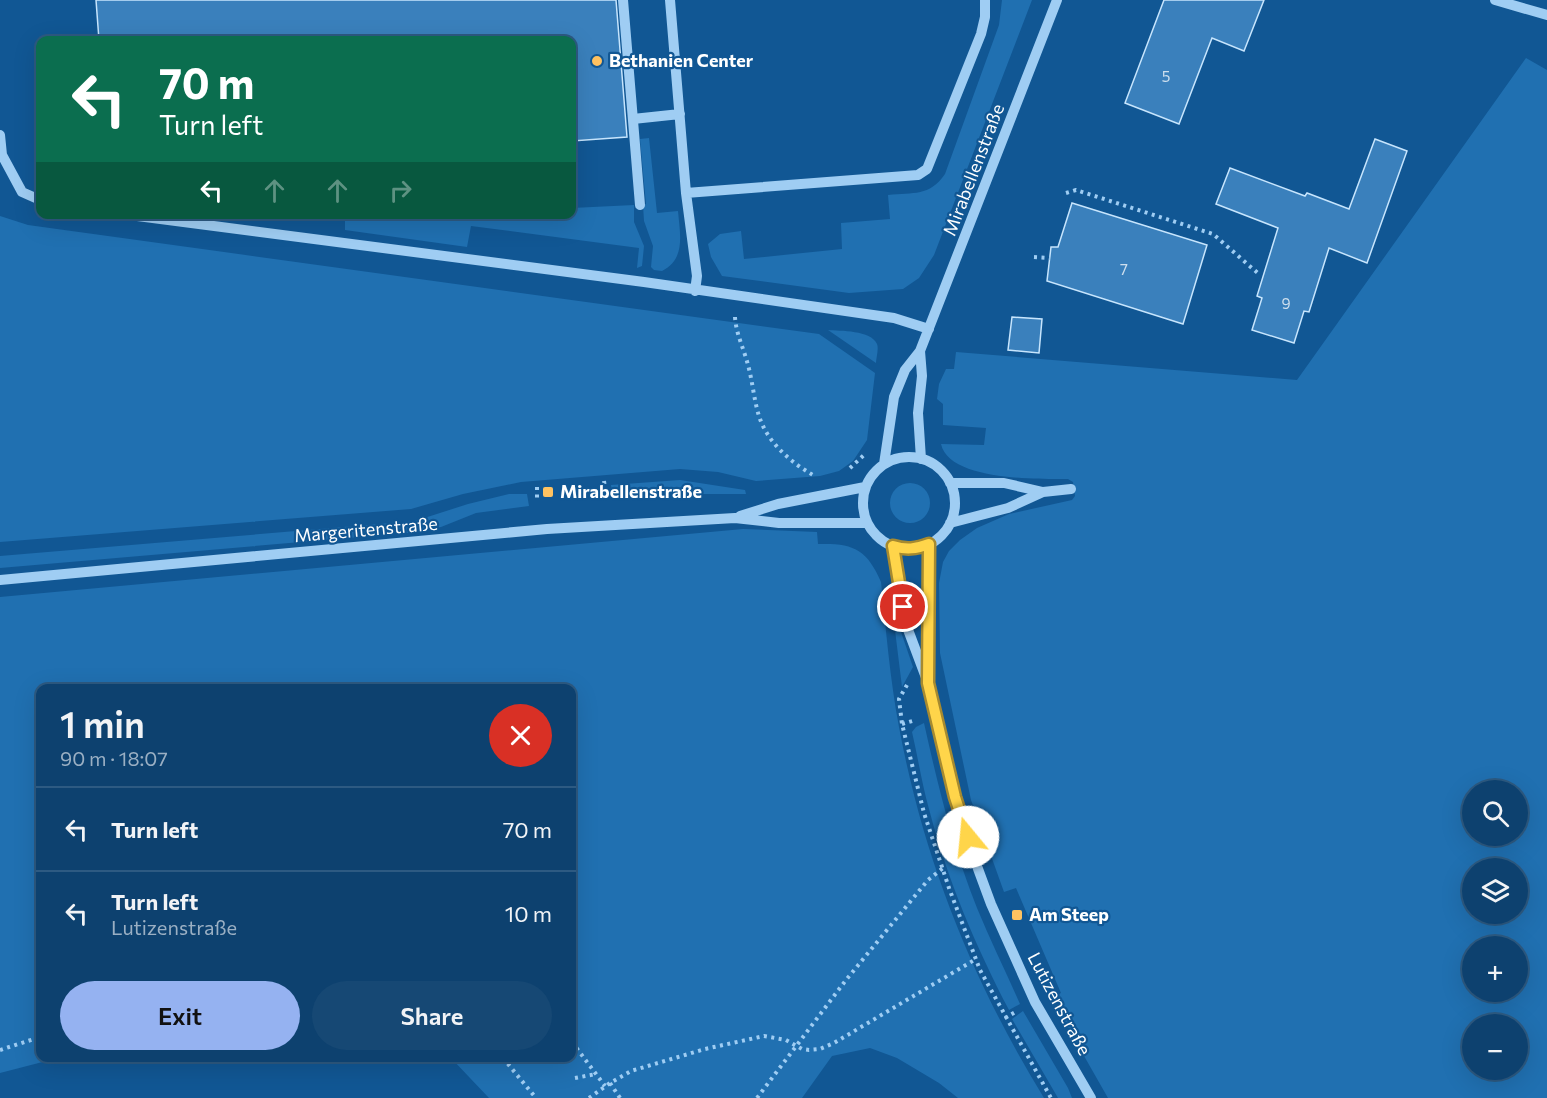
<!DOCTYPE html>
<html lang="en">
<head>
<meta charset="utf-8">
<style>
	body { margin:0; font-family:Commissioner,sans-serif; background:#164874; color:#f1f3f6; height:100vh; display:flex; flex-direction:column; font-size:22px; white-space:nowrap }
	* { box-sizing:border-box; margin:0 }
	p { font-size:20px; color:#9aafc3 }
	.icon { flex:none; width:33px; height:33px; fill:none; stroke:currentColor; stroke-width:2; stroke-linecap:round; stroke-linejoin:round }
	.map { position:relative; flex:1; overflow:hidden }
	.sheet { position:absolute; left:36px; top:684px; width:540px; height:378px; display:flex; flex-direction:column; background:#0d416f; border-radius:12px; box-shadow:0 6px 24px #0002,0 0 0 2px #2d5a82 }
	.sheet>* { flex:none }
	.banner { position:absolute; left:36px; top:36px; width:540px; height:183px; border-radius:12px; box-shadow:0 6px 24px #0002,0 0 0 2px #2d5a82; background:#0b6e4f; color:#fff; overflow:hidden }
	.tools { position:absolute; left:1462px; top:780px; display:grid; gap:12px }
	.tools a { display:grid; place-items:center; width:66px; height:66px; border-radius:50%; background:#0d416f; box-shadow:0 6px 24px #0002,0 0 0 2px #2d5a82; font-size:30px }
	.pin { position:absolute; display:grid; place-items:center; width:51px; height:51px; color:#fff; margin:-26px; border:3px solid #fff; border-radius:50%; box-shadow:0 2px 6px #0007 }
	.me { position:absolute; width:66px; margin:-33px; rotate:343deg; stroke-linejoin:round; filter:drop-shadow(0 0 4px #0008) }
	.turn { display:flex; align-items:center; gap:21px; height:126px; padding:0 24px; font-size:27px }
	.turn .icon { width:78px; height:78px; stroke-width:2.5 }
	.turn b { display:block; font-size:42px; line-height:51px }
	.lanes { display:flex; align-items:center; height:57px; padding:0 24px; background:#0003; justify-content:center; gap:30px; direction:ltr }
	.lanes .off { opacity:.35 }
	.round { display:grid; place-items:center; flex:none; width:63px; height:63px; border-radius:32px; background:#164874 }
	.overview { display:flex; align-items:center; justify-content:space-between; height:102px; padding:0 24px }
	h1 { font-size:36px; font-weight:600; line-height:45px }
	.cta { display:flex; gap:12px; margin-top:auto; padding:12px 24px }
	.cta a { flex:1; height:69px; border-radius:36px; background:#95b2f1; color:#111; font-size:24px; font-weight:600; line-height:69px; text-align:center }
	.cta a+a { background:#164874; color:#f1f3f6 }
	ul { padding:0; list-style:none }
	li { display:flex; align-items:center; gap:18px; height:84px; padding:0 24px; border-top:2px solid #2d5a82 }
	li div { flex:1 }
	li b { display:block; font-size:22px }
	li em { font-style:normal }
	.map>svg:first-child { display:block }
	.green { fill:#2070b1; fill-rule:evenodd }
	.building { fill:#3a80bc; stroke:#c7e5fd; stroke-width:1.5 }
	.lines { fill:none; stroke-linecap:round; stroke-linejoin:round }
	.path { stroke:#9fcdf3; stroke-width:4; stroke-dasharray:3 4.5; stroke-linecap:butt }
	.minor { stroke:#9fcdf3; stroke-width:10 }
	.route-casing { stroke:#a68a30; stroke-width:15 }
	.route { stroke:#ffd54a; stroke-width:10 }
	.poi-dot { fill:#ffc261; stroke:#115794; stroke-width:2 }
	.labels { text-anchor:middle; stroke-width:4.5; stroke-linejoin:round; paint-order:stroke }
	.number-label { font-size:15px; fill:#cedfee }
	.poi-label { font-size:18px; font-weight:bold; fill:#fff; stroke:#115794; text-anchor:start }
	.street-label { font-size:18px; fill:#fff; stroke:#115794 }
</style>
</head>
<body>
<div class="map">
<svg width="1547" height="1098" viewBox="0 0 1547 1098">
	<rect width="100%" height="100%" fill="#115794"/>
	<path class="green" d="M 1002,0 L 1032,0 L 934,255 L 919,278 L 903,289 L 849,293 L 722,276 L 711,257 L 708,244 L 720,234 L 741,231 L 744,259 L 842,249 L 841,223 L 890,219 L 888,195 C 914,192 929,197 945,174 L 999,25 Z
		M 1526,58 L 1547,70 L 1547,1098 L 1108,1098 L 1051,998 L 1061,993 L 1016,888 L 1004,892 L 971,800 L 940,653 L 939,583 L 943,562 L 949,551 L 960,540 L 977,528 L 1009,514 L 1072,500 L 1075,496 L 1073,482 L 1068,479 C 1039,479 949,481 941,444 L 984,445 L 986,428 L 943,425 L 943,404 L 937,399 L 939,384 L 946,369 L 954,369 L 956,352 L 1297,380 ZM 1473,790 L 1518,790 L 1518,836 L 1473,836 ZM 1473,868 L 1518,868 L 1518,914 L 1473,914 ZM 1473,946 L 1518,946 L 1518,992 L 1473,992 ZM 1473,1024 L 1518,1024 L 1518,1070 L 1473,1070 Z
		M 649,138 L 657,213 L 678,211 C 680,234 686,259 662,271 L 654,270 L 651,267 L 653,246 L 644,221 L 643,205 L 646,204 L 640,139 Z
		M 634,205 L 634,222 L 644,246 L 642,266 L 637,268 L 639,248 L 471,226 L 467,247 L 345,230 L 345,220 L 450,214 L 572,214 L 572,208 Z
		M 0,216 L 28,225 L 819,334 L 875,373 L 867,440 L 853,461 L 839,471 L 820,476 L 756,481 L 718,472 L 680,469 L 521,482 L 463,494 L 411,509 L 0,542 Z
		M 828,330 C 840,331 871,330 877,344 C 879,349 876,358 876,363 Z
		M 680,480 L 745,490 L 746,494 L 675,494 L 613,499 L 611,485 Z
		M890 503a20 20 0 1 1 40 0a20 20 0 1 1-40 0Z
		M 509,494 L 527,494 L 529,506 L 476,513 L 441,527 L 418,532 L 0,568 L 0,556 L 415,521 L 468,504 Z
		M 743,529 L 817,532 L 818,544 C 853,543 867,549 881,582 C 886,630 890,679 899,727 C 924,861 973,982 1044,1098 L 958,1098 L 939,1083 L 897,1058 L 870,1048 L 832,1056 L 802,1098 L 489,1098 L 451,1058 L 572,1058 L 572,688 L 40,688 L 40,1058 L 58,1058 L 0,1073 L 0,597 Z
		M 895,599 L 900,629 L 913,667 L 902,687 L 894,622 Z
		M 924,723 C 938,786 953,848 977,908 C 990,940 1006,972 1020,1004 L 1009,1010 C 976,947 947,879 929,809 C 922,784 918,758 912,732 L 916,727 Z
		M 1023,1011 L 1068,1088 L 1072,1098 L 1058,1098 L 1012,1019 Z"/>
	<path class="building" d="M 96,0 L 616,0 L 627,137 L 572,141 L 572,40 L 99,40 Z
		M 1164,0 L 1264,0 L 1244,51 L 1212,38 L 1179,124 L 1125,103 Z
		M 1375,139 L 1407,151 L 1367,263 L 1329,248 L 1309,312 L 1304,311 L 1294,343 L 1252,330 L 1262,298 L 1257,296 L 1278,228 L 1216,204 L 1230,168 L 1305,196 L 1307,193 L 1349,209 Z
		M 1072,203 L 1207,245 L 1183,324 L 1047,281 L 1051,247 L 1058,247 Z
		M 1012,317 L 1042,319 L 1039,353 L 1008,350 Z"/>
	<g class="lines">
		<path class="path" d="M 1066,193 L 1076,190 L 1213,234 L 1260,275
			M 1034,257 L 1050,258
			M 735,317 C 736,334 744,349 748,365 C 753,383 754,402 760,419 C 769,444 792,463 813,475
			M 850,468 L 864,455
			M 604,481 L 606,494
			M 537,487 L 537,500
			M 907,685 L 899,699 L 902,724 L 924,813 L 949,888 L 980,970 L 1051,1098
			M 902,724 L 916,720
			M 1005,1018 L 1017,1011
			M 572,1042 L 605,1086
			M 0,1050 L 40,1037
			M 503,1058 L 536,1098
			M 575,1078 L 596,1074
			M 610,1083 L 620,1098
			M 589,1098 L 610,1083 L 631,1071 L 705,1049 L 764,1036 L 786,1040 L 802,1049 L 809,1050 L 820,1049 L 834,1043 L 976,959
			M 757,1098 L 846,980 L 928,880 L 943,868"/>
		<path class="minor" d="M 623,0 L 640,205
			M 670,0 L 686,193 L 697,276 L 695,291
			M 1495,0 L 1547,15
			M 633,119 L 680,114
			M 0,135 L 2,155 L 22,192 L 40,200
			M 686,193 L 918,175 L 927,169 L 981,34 L 985,17 L 985,0
			M 122,214 L 644,282 L 894,318 L 929,329
			M 920,351 L 922,376 L 918,413 L 921,459
			M863 503a46 46 0 1 1 92 0a46 46 0 1 1-92 0Z
			M 884,464 L 894,397 L 905,370 L 920,351 L 1057,0
			M 950,483 L 1004,483 L 1043,492 L 1071,489
			M 740,516 L 778,504 L 865,487
			M 950,523 L 1008,508 L 1043,492
			M 893,546 L 907,627 L 928,683 L 955,797 L 974,858 L 991,904 L 1035,1002 L 1091,1098
			M 0,580 L 547,529 L 735,518 L 779,523 L 867,523
			M 928,677 L 929,545"/>
	</g>
	<g class="lines">
		<defs>
			<path id="route" d="M 903,607 L 893,546 C 906,550 916,549 929,544 L 928,683 L 955,797 L 968,837"/>
		</defs>
		<use href="#route" class="route-casing"/>
		<use href="#route" class="route"/>
	</g>
	<g class="poi-dot">
		<circle cx="597" cy="61" r="6"/>
		<rect x="542" y="486" width="12" height="12" rx="3"/>
		<rect x="1011" y="909" width="12" height="12" rx="3"/>
	</g>
	<g class="labels">
		<g class="number-label">
			<text x="1166" y="82">5</text>
			<text x="1124" y="275">7</text>
			<text x="1286" y="309">9</text>
		</g>
		<g class="poi-label">
			<text x="609" y="67">Bethanien Center</text>
			<text x="560" y="498">Mirabellenstraße</text>
			<text x="1029" y="921">Am Steep</text>
		</g>
		<g class="street-label">
			<text transform="translate(974 170) rotate(-69)" y="6">Mirabellenstraße</text>
			<text transform="translate(366 530) rotate(-5)" y="6">Margeritenstraße</text>
			<text transform="translate(1059 1004) rotate(62)" y="6">Lutizenstraße</text>
		</g>
	</g>
</svg>
<div class="tools">
<a><svg class="icon" aria-label="search" viewBox="0 0 24 24"><circle cx="10" cy="10" r="6"/><path d="M15 15l6 6"/></svg></a>
<a><svg class="icon" aria-label="layers" viewBox="0 0 24 24"><path d="M12 4l9 5-9 5-9-5zM3 14l9 5 9-5"/></svg></a>
<a>+</a>
<a>−</a>
</div>
<div class="pin" style="left:903px;top:607px;background:#d93025"><svg class="icon" aria-label="arrive" viewBox="0 0 24 24"><path d="M6 21V4h12l-3 4 3 4H6"/></svg></div>
<svg class="me" style="left:968px;top:837px" viewBox="-20 -20 40 40"><circle r="19" fill="#fff"/><path d="M0-13L10 11 0 6-10 11z" fill="#ffd54a"/></svg>
<div class="banner">
<div class="turn"><svg class="icon" aria-label="left" viewBox="0 0 24 24"><path d="M17 20v-9H6M10 6l-5 5 5 5"/></svg><div><b>70 m</b>Turn left</div></div>
<div class="lanes"><svg class="icon" aria-label="left" viewBox="0 0 24 24"><path d="M17 20v-9H6M10 6l-5 5 5 5"/></svg><svg class="icon off" aria-label="ahead" viewBox="0 0 24 24"><path d="M12 20V5M6 11l6-6 6 6"/></svg><svg class="icon off" aria-label="ahead" viewBox="0 0 24 24"><path d="M12 20V5M6 11l6-6 6 6"/></svg><svg class="icon off" aria-label="right" viewBox="0 0 24 24"><path d="M7 20v-9h11M14 6l5 5-5 5"/></svg></div>
</div>
<section class="sheet">
<div class="overview"><div><h1>1 min</h1><p>90 m · 18:07</p></div><a class="round" style="background:#d93025;color:#fff"><svg class="icon" aria-label="close" viewBox="0 0 24 24"><path d="M6 6l12 12M18 6L6 18"/></svg></a></div>
<ul>
<li><svg class="icon" aria-label="left" viewBox="0 0 24 24"><path d="M17 20v-9H6M10 6l-5 5 5 5"/></svg><div><b>Turn left</b></div><em>70 m</em></li>
<li><svg class="icon" aria-label="left" viewBox="0 0 24 24"><path d="M17 20v-9H6M10 6l-5 5 5 5"/></svg><div><b>Turn left</b><p>Lutizenstraße</p></div><em>10 m</em></li>
</ul>
<div class="cta"><a>Exit</a><a>Share</a></div>
</section>
</div>
</body>
</html>
